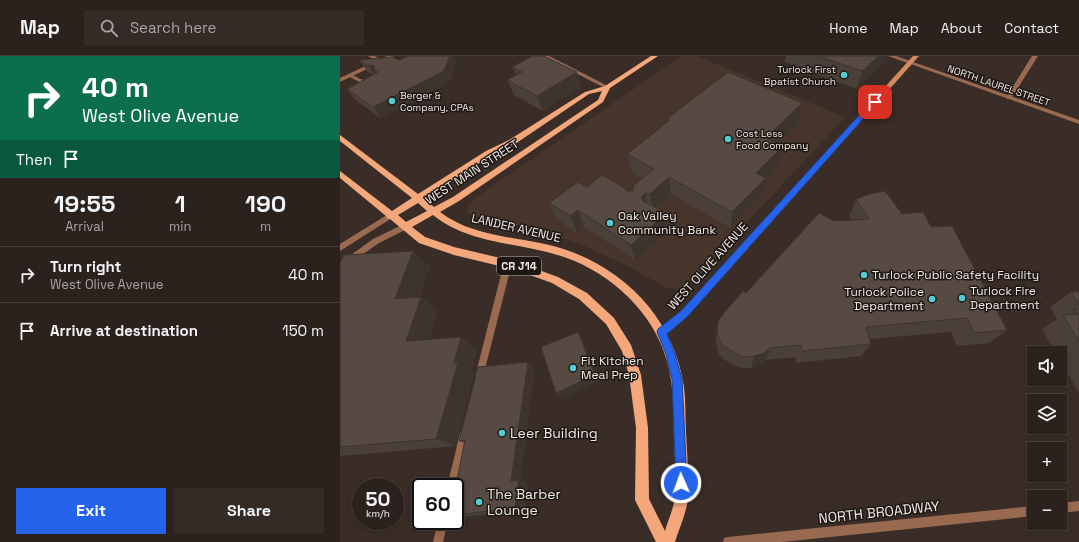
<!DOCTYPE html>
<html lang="en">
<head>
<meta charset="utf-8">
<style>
	body { margin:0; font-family:"Space Grotesk",sans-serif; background:#342a26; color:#f1f3f6; height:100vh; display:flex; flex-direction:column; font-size:15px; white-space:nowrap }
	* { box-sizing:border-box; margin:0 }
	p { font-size:13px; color:#a6a4a4 }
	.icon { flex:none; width:22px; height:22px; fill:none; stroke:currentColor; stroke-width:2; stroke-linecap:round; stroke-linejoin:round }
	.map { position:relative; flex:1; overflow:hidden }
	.side { display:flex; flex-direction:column; background:#2c221d; width:340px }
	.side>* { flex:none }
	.hud { background:#0b6e4f; color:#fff; overflow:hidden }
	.tools { position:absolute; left:687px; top:290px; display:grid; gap:8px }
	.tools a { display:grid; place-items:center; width:40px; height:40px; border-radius:0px; background:#2c221d; box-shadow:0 2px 6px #0003,0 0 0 1px #483f3b; font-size:20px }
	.speed { position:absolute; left:12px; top:422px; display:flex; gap:8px; font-size:20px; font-weight:700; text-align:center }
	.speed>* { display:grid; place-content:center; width:52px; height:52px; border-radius:50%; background:#2c221d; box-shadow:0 2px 6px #0003,0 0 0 1px #483f3b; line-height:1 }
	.speed small { font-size:10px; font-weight:400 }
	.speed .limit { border:2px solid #111; border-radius:6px; background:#fff; color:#111 }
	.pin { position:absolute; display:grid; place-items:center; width:34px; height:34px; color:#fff; margin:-17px; border-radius:8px; box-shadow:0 2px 6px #0006 }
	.me { position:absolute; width:44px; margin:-22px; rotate:358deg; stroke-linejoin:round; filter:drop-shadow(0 0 3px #0008) }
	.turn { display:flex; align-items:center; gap:14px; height:84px; padding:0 16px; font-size:18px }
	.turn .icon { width:52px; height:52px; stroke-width:2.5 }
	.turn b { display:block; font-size:28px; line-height:34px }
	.then { display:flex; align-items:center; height:38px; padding:0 16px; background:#0003; gap:8px; font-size:15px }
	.eta { display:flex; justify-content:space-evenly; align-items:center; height:68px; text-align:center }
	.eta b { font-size:24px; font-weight:700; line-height:28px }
	.button { display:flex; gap:8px; margin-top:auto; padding:8px 16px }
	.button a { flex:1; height:46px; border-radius:0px; background:#2563eb; color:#fff; font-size:16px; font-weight:700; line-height:46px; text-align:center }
	.button a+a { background:#342a26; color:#f1f3f6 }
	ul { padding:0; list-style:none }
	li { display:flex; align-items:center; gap:12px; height:56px; padding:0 16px; border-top:1px solid #483f3b }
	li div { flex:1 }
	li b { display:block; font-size:15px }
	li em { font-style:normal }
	header { display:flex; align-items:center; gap:24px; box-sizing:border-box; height:56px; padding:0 20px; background:#2c221d; border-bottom:1px solid #483f3b }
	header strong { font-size:19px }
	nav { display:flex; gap:22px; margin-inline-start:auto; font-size:14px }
	.search { width:280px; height:36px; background:#342a26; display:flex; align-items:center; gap:10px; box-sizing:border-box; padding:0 14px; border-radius:0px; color:#a6a4a4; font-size:15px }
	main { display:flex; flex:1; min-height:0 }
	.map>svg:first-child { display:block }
	.built { fill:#47352b }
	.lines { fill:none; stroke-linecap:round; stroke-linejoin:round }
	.lane { fill:#9a6a50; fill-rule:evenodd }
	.street { fill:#9a6a50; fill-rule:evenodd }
	.secondary { fill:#d4895f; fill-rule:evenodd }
	.primary { fill:#f5a77c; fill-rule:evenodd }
	.wall { fill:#4b4039 }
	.shaded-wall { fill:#3d342e }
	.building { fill:#574a42; stroke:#3d342e }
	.route { fill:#2563eb; stroke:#184099 }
	.poi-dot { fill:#51ccd2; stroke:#1d1714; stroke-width:1.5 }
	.labels { text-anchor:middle; stroke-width:3; stroke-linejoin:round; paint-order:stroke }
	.far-poi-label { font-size:10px; fill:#f2e9e5; stroke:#1d1714; text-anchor:start }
	.far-street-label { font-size:10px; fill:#f2e9e5; stroke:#1d1714 }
	.shield { fill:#1d1714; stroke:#b2aaa6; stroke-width:1 }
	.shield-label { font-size:11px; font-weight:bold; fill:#f2e9e5 }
	.street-label { font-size:12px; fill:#f2e9e5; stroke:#1d1714 }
	.poi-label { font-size:12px; fill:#f2e9e5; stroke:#1d1714; text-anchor:start }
	.near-poi-label { font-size:14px; fill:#f2e9e5; stroke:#1d1714; text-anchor:start }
	.near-street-label { font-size:14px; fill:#f2e9e5; stroke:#1d1714 }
</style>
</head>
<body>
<header>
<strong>Map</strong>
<div class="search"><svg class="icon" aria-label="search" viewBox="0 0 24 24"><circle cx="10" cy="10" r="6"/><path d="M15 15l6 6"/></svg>Search here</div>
<nav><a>Home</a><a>Map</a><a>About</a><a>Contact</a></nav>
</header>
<main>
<section class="side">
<div class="hud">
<div class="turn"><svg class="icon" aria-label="right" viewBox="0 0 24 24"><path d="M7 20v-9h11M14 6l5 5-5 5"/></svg><div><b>40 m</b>West Olive Avenue</div></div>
<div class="then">Then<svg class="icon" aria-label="arrive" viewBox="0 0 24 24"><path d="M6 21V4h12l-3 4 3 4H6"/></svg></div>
</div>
<div class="eta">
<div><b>19:55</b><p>Arrival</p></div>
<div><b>1</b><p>min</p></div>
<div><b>190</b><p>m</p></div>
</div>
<ul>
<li><svg class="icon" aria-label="right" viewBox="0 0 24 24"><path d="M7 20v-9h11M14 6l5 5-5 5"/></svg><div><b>Turn right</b><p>West Olive Avenue</p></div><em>40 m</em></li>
<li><svg class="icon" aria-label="arrive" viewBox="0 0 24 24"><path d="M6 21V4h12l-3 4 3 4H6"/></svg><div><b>Arrive at destination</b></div><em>150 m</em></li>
</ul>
<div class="button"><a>Exit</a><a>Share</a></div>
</section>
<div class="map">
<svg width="739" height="486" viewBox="0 0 739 486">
	<rect width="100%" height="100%" fill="#3a2d27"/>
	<path class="built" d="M 342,0 L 357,0 L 505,61 L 349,229 L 336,233 L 325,231 L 289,211 L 243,189 L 197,173 L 135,161 L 128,157 L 128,149 L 135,142 Z"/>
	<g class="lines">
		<path class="lane" d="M 28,0 L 35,0 L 43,5 L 38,6 Z
			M 692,0 L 698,0 L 671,43 L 667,43 L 666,42 Z
			M 8,18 C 14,18 18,23 24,24 C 28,25 30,24 34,26 C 25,31 16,24 8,20 Z
			M 316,157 L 333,157 L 337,160 C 332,164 317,164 312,160 Z
			M 168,204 L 172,207 L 143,321 L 142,324 L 139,325 L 136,324 L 135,321 L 164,207 Z
			M 125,372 L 128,374 L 130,377 L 117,431 L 115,435 L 115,431 L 107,431 L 120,377 L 122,374 Z
			M 98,465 L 108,465 L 103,486 L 93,486 Z"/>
		<path class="street" d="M 47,0 L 54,0 L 0,26 L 0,22 Z
			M 202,0 L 209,0 L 270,31 L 265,32 Z
			M 548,0 L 556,0 L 739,64 L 739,68 Z
			M 50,157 L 52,158 L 54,160 L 52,162 L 0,195 L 0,188 Z
			M 64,168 L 68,171 L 67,173 L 39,187 L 0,214 L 0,207 L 33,183 Z
			M 739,445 L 739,455 L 720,457 L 720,447 Z
			M 694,450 L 694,460 L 442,486 L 383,486 L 384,482 L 388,481 Z"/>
		<path class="secondary" d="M 573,0 L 579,0 L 347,261 L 325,279 L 322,280 L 319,279 L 318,276 L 319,273 L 341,255 Z"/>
		<path class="primary" d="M 311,0 L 318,0 L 270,32 L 263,46 L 119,145 L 100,156 C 138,185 188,179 232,196 C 290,218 335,267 344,331 C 346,346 345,361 346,376 C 347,397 349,419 348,440 C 348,453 339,473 335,486 L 316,486 L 295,444 L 296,372 L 289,319 L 282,295 L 266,268 L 239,243 L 212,227 L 176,214 L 114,199 L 79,187 L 50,163 L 47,162 L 46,160 L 0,122 L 0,115 L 52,155 L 72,142 L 0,85 L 0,79 L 78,138 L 146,95 L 169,84 L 245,36 L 265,30 ZM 262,35 L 258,44 L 113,141 L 94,151 L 84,142 L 152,99 L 175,88 L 249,38 ZM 78,147 L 87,155 L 66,166 L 58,159 ZM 93,159 C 130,189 180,186 224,201 C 271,217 314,257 327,305 C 334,329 333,355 334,380 C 334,399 337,421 335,440 C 334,452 328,464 325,475 L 309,443 L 308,372 L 301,319 L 291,289 L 274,262 L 247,237 L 218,221 L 177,206 L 114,191 L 85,181 L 72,171 Z"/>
	</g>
	<path class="wall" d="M 69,0 L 114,0 L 117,6 L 110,25 L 41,62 L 15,44 L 7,33 L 33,19 L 27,15 L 19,4 L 59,4 Z
		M 446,0 L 546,0 L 543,8 L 517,33 L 461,13 L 461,12 L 445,6 Z
		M 172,11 L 241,31 L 203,55 L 174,39 L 167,24 L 176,19 Z
		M 328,62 L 459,65 L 436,87 L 443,90 L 440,107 L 426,122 L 423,138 L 391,172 L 331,138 L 316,152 L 328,174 L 295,204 L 244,171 L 237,177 L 217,163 L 209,147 L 247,131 L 286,135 L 293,135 L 302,122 L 291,115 L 287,98 L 328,66 Z
		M 516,143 L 562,158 L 591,171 L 667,274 L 649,287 L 617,290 L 611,276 L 529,283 L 531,288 L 521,300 L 456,307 L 455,301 L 426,304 L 421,308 L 411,312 L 401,312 L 383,303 L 378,296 L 376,287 L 377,274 L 406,237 L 494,165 L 511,164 L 509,161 Z
		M 73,195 L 90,211 L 79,241 L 98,255 L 89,284 L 137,294 L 131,317 L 134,318 L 116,390 L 0,400 L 0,207 Z
		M 731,236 L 739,236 L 739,337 L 720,304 L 720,297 L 716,297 L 702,273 L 717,263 L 710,251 Z
		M 195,313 L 180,425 L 187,427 L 184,454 L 121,461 L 115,460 L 115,434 L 125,387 L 119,385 Z"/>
	<path class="shaded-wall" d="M 110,0 L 114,0 L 117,6 L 110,25 L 41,62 L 33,51 Z
		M 539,0 L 546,0 L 543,8 L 517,33 L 522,15 Z
		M 32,9 L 37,16 L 34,14 L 39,20 L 36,20 L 28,10 Z
		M 237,16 L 241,31 L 203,55 L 197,40 Z
		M 462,47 L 459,65 L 423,100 L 426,82 Z
		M 443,90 L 440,107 L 426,122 L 423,138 L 391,172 L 392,156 L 416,117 Z
		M 329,121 L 331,138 L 313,154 L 310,138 Z
		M 305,137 L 308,154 L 301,141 Z
		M 238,154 L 244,171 L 237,177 L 230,160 Z
		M 326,157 L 328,174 L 295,204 L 291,189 Z
		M 73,195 L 90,211 L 74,257 L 55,243 Z
		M 81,241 L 98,255 L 85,298 L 66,285 Z
		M 238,276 L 243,283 L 259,325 L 222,343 L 216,337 Z
		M 121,281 L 137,294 L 131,317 L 134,318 L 116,390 L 96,383 L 114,307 Z
		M 430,292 L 426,304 L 421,308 L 411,312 L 414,300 Z
		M 188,306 L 195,313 L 180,425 L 187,427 L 184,454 L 175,452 L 171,425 Z"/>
	<path class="building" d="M 69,0 L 110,0 L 104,15 L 33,51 L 7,33 L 38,16 L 34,14 L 35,11 L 32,9 L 28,10 L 19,4 L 20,4 L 52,1 L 59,4 Z
		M 192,0 L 204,0 L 237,16 L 197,40 L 167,24 L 182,16 L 172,11 Z
		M 478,0 L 539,0 L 522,15 Z
		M 388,16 L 462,47 L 426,82 L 443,90 L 416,117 L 426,122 L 392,156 L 329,121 L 310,138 L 305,137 L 301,141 L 303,145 L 326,157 L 291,189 L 238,154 L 230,160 L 209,147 L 238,126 L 247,131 L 262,119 L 283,131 L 286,135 L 293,135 L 293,130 L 314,113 L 287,98 L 330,64 L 328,62 Z
		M 545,135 L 562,158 L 583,156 L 591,171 L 612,170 L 667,274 L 634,277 L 627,262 L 526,271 L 531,288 L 462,295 L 461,289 L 430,292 L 424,297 L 414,300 L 403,301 L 384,291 L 379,283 L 377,274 L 378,265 L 384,257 L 403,235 L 406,237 L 479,157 L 494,165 L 529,163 L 516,143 L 530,138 Z
		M 73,195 L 55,243 L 81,241 L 66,285 L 121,281 L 114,307 L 118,307 L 96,383 L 0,391 L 0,207 L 4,199 Z
		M 731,236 L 739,236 L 739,249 Z
		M 734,253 L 739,253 L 739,285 L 723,259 L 738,258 Z
		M 238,276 L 255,319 L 216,337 L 201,291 Z
		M 188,306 L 171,425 L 179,424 L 175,452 L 115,459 L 115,434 L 125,384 L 119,385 L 138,311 Z"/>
	<path class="route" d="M 533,44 L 538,46 L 347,261 L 327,278 L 335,298 L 342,323 L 347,427 L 346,431 L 341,433 L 337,431 L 336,427 L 332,323 L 326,298 L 317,276 L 318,273 L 341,255 Z"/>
	<g class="poi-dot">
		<circle cx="504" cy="19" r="4"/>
		<circle cx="52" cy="45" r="4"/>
		<circle cx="388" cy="83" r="4"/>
		<circle cx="270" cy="167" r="4"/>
		<circle cx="524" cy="219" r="4"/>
		<circle cx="622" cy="242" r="4"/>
		<circle cx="592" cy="243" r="4"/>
		<circle cx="233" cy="312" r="4"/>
		<circle cx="162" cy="377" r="4"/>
		<circle cx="139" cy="446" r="4"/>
	</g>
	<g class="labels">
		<g class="far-poi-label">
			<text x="496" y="17" text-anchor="end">Turlock First<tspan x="496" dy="12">Bpatist Church</tspan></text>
			<text x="60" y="43">Berger &amp;<tspan x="60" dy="12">Company, CPAs</tspan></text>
			<text x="396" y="81">Cost Less<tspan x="396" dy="12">Food Company</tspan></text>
		</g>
		<g class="far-street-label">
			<text transform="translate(659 29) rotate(19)" y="4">NORTH LAUREL STREET</text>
		</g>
		<rect class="shield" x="157" y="201" width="44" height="18" rx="3"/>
		<g class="shield-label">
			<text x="179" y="214">CR J14</text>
		</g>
		<g class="street-label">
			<text transform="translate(132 116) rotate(-33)" y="4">WEST MAIN STREET</text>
			<text transform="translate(176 172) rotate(13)" y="4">LANDER AVENUE</text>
			<text transform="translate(368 210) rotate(-48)" y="4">WEST OLIVE AVENUE</text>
		</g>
		<g class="poi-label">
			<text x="278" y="164">Oak Valley<tspan x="278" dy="14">Community Bank</tspan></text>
			<text x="532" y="223">Turlock Public Safety Facility</text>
			<text x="630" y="239">Turlock Fire<tspan x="630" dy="14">Department</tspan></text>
			<text x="584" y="240" text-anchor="end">Turlock Police<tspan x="584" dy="14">Department</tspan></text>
			<text x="241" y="309">Fit Kitchen<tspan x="241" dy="14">Meal Prep</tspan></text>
		</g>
		<g class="near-poi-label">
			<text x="170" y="382">Leer Building</text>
			<text x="147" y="443">The Barber<tspan x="147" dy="16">Lounge</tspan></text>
		</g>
		<g class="near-street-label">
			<text transform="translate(539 456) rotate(-6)" y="5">NORTH BROADWAY</text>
		</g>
	</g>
</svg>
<div class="tools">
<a><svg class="icon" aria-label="sound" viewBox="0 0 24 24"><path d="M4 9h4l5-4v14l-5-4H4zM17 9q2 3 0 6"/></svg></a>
<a><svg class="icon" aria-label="layers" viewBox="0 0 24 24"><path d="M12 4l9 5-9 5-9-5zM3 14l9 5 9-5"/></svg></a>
<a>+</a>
<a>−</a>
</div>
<div class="speed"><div>50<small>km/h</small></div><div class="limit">60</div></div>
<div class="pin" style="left:535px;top:46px;background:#d93025"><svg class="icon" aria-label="arrive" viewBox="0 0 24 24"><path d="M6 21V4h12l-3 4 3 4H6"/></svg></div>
<svg class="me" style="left:341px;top:427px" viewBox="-20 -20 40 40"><circle r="17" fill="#2563eb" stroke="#fff" stroke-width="3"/><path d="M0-11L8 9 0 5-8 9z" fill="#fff"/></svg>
</div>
</main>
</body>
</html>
